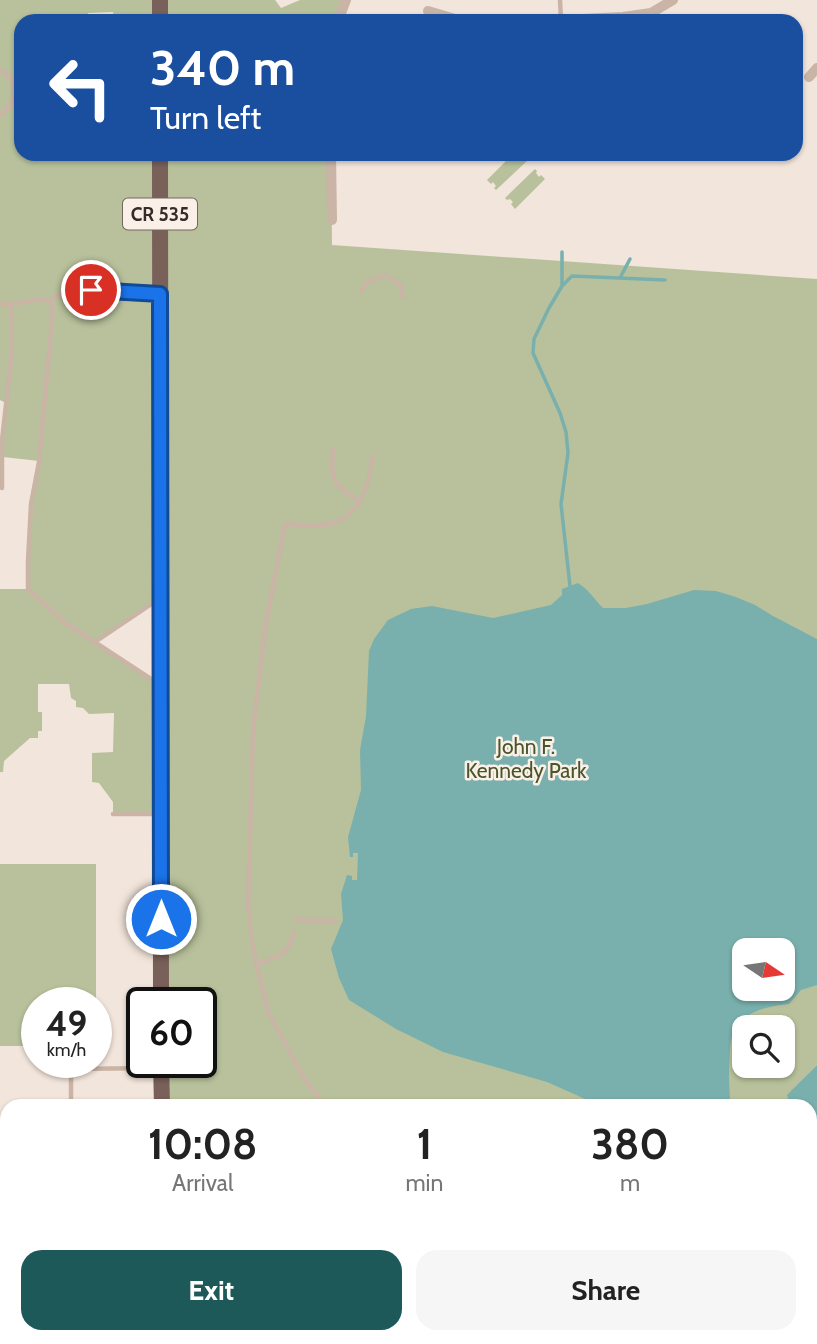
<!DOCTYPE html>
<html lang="en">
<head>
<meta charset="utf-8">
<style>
	body { margin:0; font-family:Cabin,sans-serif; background:#f6f6f6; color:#222; height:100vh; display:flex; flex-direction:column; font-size:26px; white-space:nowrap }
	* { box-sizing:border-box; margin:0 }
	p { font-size:23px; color:#767676 }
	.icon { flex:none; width:38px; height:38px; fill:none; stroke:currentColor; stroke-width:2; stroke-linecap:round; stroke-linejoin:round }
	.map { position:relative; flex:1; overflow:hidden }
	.details { position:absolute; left:0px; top:1099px; width:817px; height:245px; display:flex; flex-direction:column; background:#fff; border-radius:21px 21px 0 0; box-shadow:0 2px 5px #0004 }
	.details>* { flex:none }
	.guide { position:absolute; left:14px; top:14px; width:789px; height:147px; border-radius:21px; box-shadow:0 2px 5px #0004; background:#1a4fa0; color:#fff; overflow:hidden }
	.needle { width:46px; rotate:103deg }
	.controls { position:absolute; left:732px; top:938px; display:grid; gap:14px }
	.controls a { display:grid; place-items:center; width:63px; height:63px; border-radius:14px; background:#fff; box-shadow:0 2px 5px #0004; font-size:35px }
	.speed { position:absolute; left:21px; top:987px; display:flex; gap:14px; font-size:35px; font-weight:700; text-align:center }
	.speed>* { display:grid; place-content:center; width:91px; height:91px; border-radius:50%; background:#fff; box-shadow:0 2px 5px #0004; line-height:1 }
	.speed small { font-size:18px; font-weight:400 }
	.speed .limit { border:4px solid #111; border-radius:10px; background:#fff; color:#111 }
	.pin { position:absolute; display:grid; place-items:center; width:60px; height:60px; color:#fff; margin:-30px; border:4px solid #fff; border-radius:50%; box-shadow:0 2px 7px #0007 }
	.me { position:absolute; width:77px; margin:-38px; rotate:0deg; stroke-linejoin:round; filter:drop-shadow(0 0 5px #0008) }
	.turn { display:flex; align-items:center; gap:24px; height:147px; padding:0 21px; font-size:32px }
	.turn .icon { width:91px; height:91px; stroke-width:2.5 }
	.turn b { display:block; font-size:49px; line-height:60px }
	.eta { display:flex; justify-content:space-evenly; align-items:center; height:119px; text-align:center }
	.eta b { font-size:42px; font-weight:800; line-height:49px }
	.cta { display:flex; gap:14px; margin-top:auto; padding:14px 21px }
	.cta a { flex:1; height:80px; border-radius:21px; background:#1c5958; color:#fff; font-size:28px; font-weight:800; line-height:80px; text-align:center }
	.cta a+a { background:#f6f6f6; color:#222 }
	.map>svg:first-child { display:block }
	.green { fill:#b8c19b; fill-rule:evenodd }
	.water { fill:#79b0ad; fill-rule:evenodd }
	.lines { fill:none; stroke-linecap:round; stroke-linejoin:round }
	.stream { stroke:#79b0ad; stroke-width:3.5 }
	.lane { stroke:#cab4a6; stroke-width:4.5 }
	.street { stroke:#cab4a6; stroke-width:10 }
	.primary { stroke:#796058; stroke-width:16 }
	.route-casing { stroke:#114b97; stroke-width:18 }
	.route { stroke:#1a73e8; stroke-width:12 }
	.labels { text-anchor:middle; stroke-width:5; stroke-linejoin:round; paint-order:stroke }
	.shield { fill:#faf0e7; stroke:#726661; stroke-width:2 }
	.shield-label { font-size:19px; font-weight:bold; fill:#372b27 }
	.park-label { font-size:21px; fill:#49552b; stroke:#faf0e7 }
</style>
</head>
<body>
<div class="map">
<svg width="817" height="1344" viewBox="0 0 817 1344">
	<rect width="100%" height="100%" fill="#f2e5db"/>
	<path class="green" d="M 0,0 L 275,0 L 281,8 L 300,0 L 346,0 L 338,21 L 120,21 L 114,18 L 113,12 L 88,13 L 88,21 L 21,21 L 21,154 L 331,154 L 332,245 L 817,279 L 817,1065 L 788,1095 L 790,1106 L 162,1106 L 161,1062 L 201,1062 L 201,1003 L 161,1003 L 160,815 L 113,814 L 113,802 L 99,783 L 92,782 L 92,753 L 113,752 L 114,713 L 89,714 L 83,708 L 76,707 L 76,701 L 71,698 L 69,684 L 38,684 L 38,712 L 42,712 L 42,731 L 38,731 L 38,738 L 30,738 L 4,761 L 3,772 L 0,772 L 0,589 L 27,589 L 29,528 L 39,461 L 3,457 L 6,403 L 0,400 ZM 160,600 L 160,685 L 96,642 ZM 744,950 L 782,950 L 782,989 L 744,989 ZM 744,1027 L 782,1027 L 782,1066 L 744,1066 Z
		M 513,154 L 520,154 L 519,157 L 523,161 L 525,159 L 527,161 L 496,190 L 494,188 L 496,186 L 493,182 L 491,184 L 487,180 Z
		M 535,169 L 537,171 L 536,173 L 539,177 L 541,175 L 545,179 L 515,209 L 511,204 L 513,202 L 510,199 L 507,200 L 505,198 Z
		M 0,864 L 96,864 L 96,1003 L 37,1003 L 37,1046 L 0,1046 Z
		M 810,1194 L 817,1223 L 817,1344 L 162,1344 L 162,1337 L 810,1337 Z"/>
	<path class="water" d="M 578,583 C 589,590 594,599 603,608 L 626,608 L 647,604 L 694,590 L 716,591 L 736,597 L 755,605 L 773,616 L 817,639 L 817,985 L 801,990 L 789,1004 C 769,1006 741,1011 733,1033 C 729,1044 730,1056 729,1067 C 729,1080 729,1093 731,1106 L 598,1106 L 592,1102 L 547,1082 L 443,1052 L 396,1029 L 349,1000 L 339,978 L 331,949 L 343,920 L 341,894 L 347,875 L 352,876 L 352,880 L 357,880 L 358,853 L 353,853 L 353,857 L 350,857 L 348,837 L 361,790 L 360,750 L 366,716 L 369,651 L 374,639 L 388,620 L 411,609 L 432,606 L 493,618 L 551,605 L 562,595 L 562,589 ZM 744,950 L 782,950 L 782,989 L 744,989 Z
		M 817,1065 L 817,1223 L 810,1194 L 810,1106 L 790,1106 L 787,1095 Z
		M 705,1337 L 792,1337 L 792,1344 L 707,1344 Z"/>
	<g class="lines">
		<path class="stream" d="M 620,278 L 630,259
			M 562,286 L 562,252
			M 570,586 L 561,504 L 568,453 L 566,432 L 560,413 L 533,353 L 534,339 L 549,308 L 562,286 L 572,276 L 665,280"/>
		<path class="lane" d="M 560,0 L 561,20
			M 0,70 C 20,81 17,103 0,115
			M 361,291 L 367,282 L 385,275 L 393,279 L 401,286 L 403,298
			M 49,301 L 64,292 L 76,288 L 156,294
			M 0,304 C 17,307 33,296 49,301 L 53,309 L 39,462 L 31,504 L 28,561 L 28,589 L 64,622 L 157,683
			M 333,450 C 329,480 335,486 360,502
			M 2,488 L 2,440 L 12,351 L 11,309 L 10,305
			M 95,642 L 156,601
			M 113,814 L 156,814
			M 295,920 L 335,921
			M 256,964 C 278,957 289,956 294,931
			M 71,1106 L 71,1069 L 156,1068
			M 325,1106 L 304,1078 L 268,1012 L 252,943 L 248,903 L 253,730 L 265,628 L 285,524 C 299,525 314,527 329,524 C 361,517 369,484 373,456
			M 71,1344 L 75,1337
			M 406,1344 L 407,1337"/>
		<path class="street" d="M 428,11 L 462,21
			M 338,21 L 346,0
			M 543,21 L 623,17 L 651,13 L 673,0
			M 809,77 L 817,68
			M 331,154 L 332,220"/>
		<path class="primary" d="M 160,21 L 160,0
			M 160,154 L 161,1003
			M 161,1062 L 162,1106
			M 162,1337 L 162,1344"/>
	</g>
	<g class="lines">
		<defs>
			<path id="route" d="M 91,290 L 160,294 L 161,919"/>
		</defs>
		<use href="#route" class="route-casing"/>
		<use href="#route" class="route"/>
	</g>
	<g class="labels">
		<rect class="shield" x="123" y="198.5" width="74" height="31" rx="5"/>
		<g class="shield-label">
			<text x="160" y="221">CR 535</text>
		</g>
		<g class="park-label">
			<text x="526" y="754">John F.<tspan x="526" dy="24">Kennedy Park</tspan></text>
		</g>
	</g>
</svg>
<div class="controls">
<a><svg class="needle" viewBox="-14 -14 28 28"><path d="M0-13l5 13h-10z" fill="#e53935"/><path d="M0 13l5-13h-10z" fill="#767676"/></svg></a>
<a><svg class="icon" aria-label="search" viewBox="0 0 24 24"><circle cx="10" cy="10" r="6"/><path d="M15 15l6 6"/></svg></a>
</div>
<div class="speed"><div>49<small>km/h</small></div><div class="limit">60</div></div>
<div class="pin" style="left:91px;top:290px;background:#d93025"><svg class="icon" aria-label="arrive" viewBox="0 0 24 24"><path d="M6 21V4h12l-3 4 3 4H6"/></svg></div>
<svg class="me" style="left:161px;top:919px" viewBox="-20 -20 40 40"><circle r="17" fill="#1a73e8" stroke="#fff" stroke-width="3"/><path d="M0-11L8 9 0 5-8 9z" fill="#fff"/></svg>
<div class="guide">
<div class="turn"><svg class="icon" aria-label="left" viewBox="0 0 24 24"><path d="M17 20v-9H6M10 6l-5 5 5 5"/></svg><div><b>340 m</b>Turn left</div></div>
</div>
<section class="details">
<div class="eta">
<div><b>10:08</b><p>Arrival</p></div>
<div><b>1</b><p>min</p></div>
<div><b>380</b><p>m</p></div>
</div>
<div class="cta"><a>Exit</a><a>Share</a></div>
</section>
</div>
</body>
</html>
